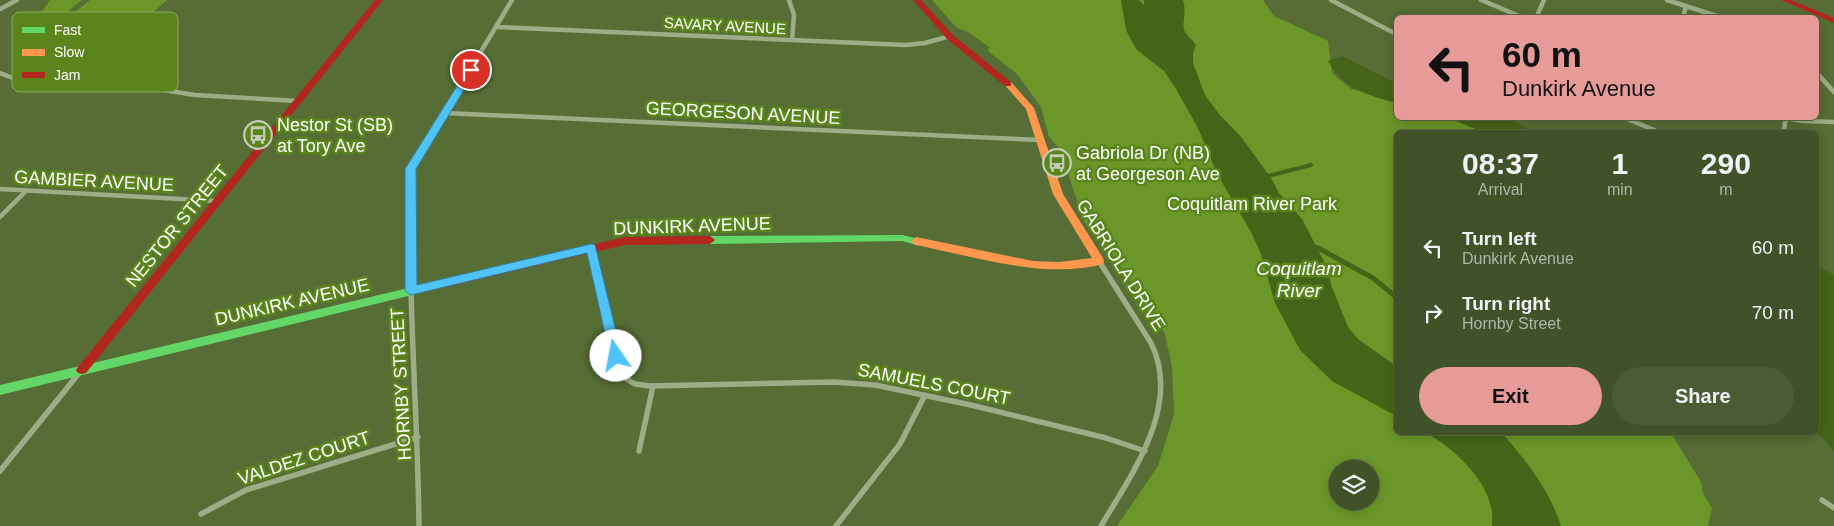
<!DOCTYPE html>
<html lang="en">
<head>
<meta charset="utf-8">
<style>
	body { margin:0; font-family:Helvetica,sans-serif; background:#4b5c34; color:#f1f3f6; height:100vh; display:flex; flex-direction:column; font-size:19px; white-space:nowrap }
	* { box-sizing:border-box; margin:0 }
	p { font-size:16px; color:#aeb6a8 }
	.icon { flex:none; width:28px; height:28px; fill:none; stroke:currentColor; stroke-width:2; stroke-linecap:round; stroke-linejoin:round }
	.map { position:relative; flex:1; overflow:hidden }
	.drawer { position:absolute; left:1394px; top:130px; width:425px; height:305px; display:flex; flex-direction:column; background:#405228; border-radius:8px; box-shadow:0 2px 12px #0003,0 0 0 1px #596945 }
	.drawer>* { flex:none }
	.guide { position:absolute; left:1394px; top:15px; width:425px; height:105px; border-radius:8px; box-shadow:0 2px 12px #0003,0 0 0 1px #596945; background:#e69b98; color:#111; overflow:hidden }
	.tools { position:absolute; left:1329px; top:460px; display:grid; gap:10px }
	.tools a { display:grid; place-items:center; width:50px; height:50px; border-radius:50%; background:#405228; box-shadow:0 2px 12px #0003,0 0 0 1px #596945; font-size:25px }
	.pin { position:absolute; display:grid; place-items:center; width:42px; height:42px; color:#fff; margin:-21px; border:2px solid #fff; border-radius:50%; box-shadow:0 1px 5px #0007 }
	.me { position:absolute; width:55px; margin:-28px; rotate:348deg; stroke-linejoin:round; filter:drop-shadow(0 0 4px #0008) }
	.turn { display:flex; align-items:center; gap:18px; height:105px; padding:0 25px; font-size:22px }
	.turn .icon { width:65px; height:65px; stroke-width:2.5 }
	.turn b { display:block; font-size:35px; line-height:42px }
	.eta { display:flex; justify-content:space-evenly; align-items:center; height:85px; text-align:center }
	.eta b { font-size:30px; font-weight:600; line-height:35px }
	.button { display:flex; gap:10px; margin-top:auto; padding:10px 25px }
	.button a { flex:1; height:58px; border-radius:30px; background:#e69b98; color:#111; font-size:20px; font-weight:600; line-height:58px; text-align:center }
	.button a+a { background:#4b5c34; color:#f1f3f6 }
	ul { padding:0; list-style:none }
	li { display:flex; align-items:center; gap:15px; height:65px; padding:0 25px }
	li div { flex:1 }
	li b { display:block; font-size:19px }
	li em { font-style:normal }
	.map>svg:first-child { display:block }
	.green { fill:#6b9729; fill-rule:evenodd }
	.water { fill:#446517 }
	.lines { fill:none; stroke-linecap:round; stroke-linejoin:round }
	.stream-far1 { stroke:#446517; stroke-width:4 }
	.stream { stroke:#446517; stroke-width:5 }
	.street-far1 { stroke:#9dad87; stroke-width:4.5 }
	.street { stroke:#9dad87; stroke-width:5.5 }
	.fast { fill:#63d668; fill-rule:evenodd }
	.slow { fill:#ff974d; fill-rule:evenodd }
	.jam { fill:#b3261e; fill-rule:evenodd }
	.route { fill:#4fc3f7; stroke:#337fa1 }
	.labels { text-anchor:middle; stroke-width:5; stroke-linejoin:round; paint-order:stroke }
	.far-street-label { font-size:15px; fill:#fff; stroke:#5a851d }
	.street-label { font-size:18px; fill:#fff; stroke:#5a851d }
	.poi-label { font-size:18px; fill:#fff; stroke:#5a851d; text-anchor:start }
	.park-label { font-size:18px; fill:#fff; stroke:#5a851d }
	.water-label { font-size:19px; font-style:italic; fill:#fff; stroke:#5a851d }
	.key { fill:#5a851d; stroke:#8caa61; stroke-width:1 }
	.key-label { font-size:14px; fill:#fff }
</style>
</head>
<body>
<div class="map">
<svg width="1834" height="526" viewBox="0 0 1834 526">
	<rect width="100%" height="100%" fill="#566d35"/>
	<path class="green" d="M 50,0 L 82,0 C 68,9 60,22 47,32 L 18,23 L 41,13 Z
		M 90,0 L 167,0 L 127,35 L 67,30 L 59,25 Z
		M 932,0 L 1263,0 L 1274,16 L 1328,41 L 1332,73 L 1351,89 L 1396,99 L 1396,118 L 1449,118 L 1490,132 L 1396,132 L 1396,432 L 1671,433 L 1701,482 L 1703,493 L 1712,508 L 1708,526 L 1117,526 L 1158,466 L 1174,414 L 1172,367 L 1165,334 L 1114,257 L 1084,221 L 1069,177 L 1065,155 L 1049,137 L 1041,107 L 1017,74 L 988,51 L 989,47 L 968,32 L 957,28 ZM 1338,469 L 1370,469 L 1370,501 L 1338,501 Z"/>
	<path class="water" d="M 1121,0 L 1139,0 L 1144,5 L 1144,0 L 1183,0 C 1187,11 1181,26 1185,32 C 1188,37 1193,40 1196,45 L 1193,53 L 1193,63 L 1205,95 L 1219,114 L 1242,138 L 1271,178 L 1279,193 L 1302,219 L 1328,269 L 1331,285 L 1348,327 L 1358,339 L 1396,366 L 1396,416 L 1332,381 L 1300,350 L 1275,303 L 1261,254 L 1251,232 L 1217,174 L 1198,128 L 1176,89 L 1164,71 L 1137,50 L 1131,40 L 1126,30 Z
		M 1342,56 L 1396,83 L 1396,103 C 1367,95 1344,89 1328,61 Z
		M 1448,118 L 1487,118 L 1517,122 L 1531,132 L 1483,132 Z
		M 1816,265 L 1834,275 L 1834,451 L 1816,431 Z
		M 1426,433 L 1502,433 C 1527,462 1549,489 1561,526 L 1492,526 C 1492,520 1493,513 1491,507 C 1485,477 1451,446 1426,433 Z"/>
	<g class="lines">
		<path class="stream-far1" d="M 1264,177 L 1311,165"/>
		<path class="stream" d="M 1312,247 L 1318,248 L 1373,278 L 1396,297"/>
		<path class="street-far1" d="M 789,0 L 794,15 L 792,40
			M 1331,0 L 1396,34
			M 1481,0 L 1524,18
			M 1667,0 L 1723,18
			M 0,9 L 17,0
			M 1536,18 L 1544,0
			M 1683,18 L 1686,6
			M 498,27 L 906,45 L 925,43 L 950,36
			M 1816,72 L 1834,92
			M 0,73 L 18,80 L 138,86 L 195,95 L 298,101
			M 445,113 L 1040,140
			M 1625,118 L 1659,132
			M 1785,118 L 1803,121 L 1834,122
			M 1784,132 L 1785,122 L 1788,118
			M 0,189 L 217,201
			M 0,217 L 26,191
			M 410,231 L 410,169 L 512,0"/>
		<path class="street" d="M 410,229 C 410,328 418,427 419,526
			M 591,248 L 620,375 L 635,384 L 650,386 L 834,382 L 875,385 L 971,405 L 1106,438 L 1145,451
			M 1099,261 L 1151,343 C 1182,405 1132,474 1101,526
			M 639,451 L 653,386
			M 0,471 L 80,372
			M 1822,500 L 1834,508
			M 201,514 L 246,490 L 418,437
			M 836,526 L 900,444 L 925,395"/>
		<path class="fast" d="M 902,235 L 919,239 L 921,241 L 916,245 L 902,241 L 710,244 L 705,240 L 710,236 Z
			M 425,284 L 429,285 L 430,288 L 429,291 L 0,395 L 0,385 Z"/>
		<path class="slow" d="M 1008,81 L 1011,82 L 1034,108 L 1063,194 L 1103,258 L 1104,261 L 1103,264 C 1046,280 972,256 916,245 L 911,241 L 916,237 L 1033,261 L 1059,262 L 1092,258 L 1053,194 L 1026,109 L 1004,84 Z"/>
		<path class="jam" d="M 375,0 L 383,0 L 86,373 L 82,374 L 78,373 L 76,370 L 78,367 Z
			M 913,0 L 921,0 L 953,35 L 1011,82 L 1011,86 L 1005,86 L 947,39 Z
			M 1781,0 L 1791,0 L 1834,18 L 1834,23 Z
			M 710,236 L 715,240 L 710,244 L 625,245 L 425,292 L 421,291 L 420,288 L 421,285 L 425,284 L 625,237 Z"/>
	</g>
	<path class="route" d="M 471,67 L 476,70 L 416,169 L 417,285 L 591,244 L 595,245 L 622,356 L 620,360 L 611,360 L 610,356 L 587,253 L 411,295 L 405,291 L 405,169 L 467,70 Z"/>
	<defs>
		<symbol id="bus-ring" viewBox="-11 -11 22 22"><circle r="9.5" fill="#5a851d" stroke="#c4ccb8" stroke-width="1.5"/><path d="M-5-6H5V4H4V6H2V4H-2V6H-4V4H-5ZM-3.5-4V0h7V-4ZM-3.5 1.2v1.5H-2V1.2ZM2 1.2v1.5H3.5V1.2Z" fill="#c4ccb8"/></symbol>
	</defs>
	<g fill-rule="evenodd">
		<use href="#bus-ring" x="242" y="119" width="32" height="32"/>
		<use href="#bus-ring" x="1041" y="147" width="32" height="32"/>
	</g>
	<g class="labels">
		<g class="far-street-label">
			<text transform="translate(725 26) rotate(3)" y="5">SAVARY AVENUE</text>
		</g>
		<g class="street-label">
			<text transform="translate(743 113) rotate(3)" y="6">GEORGESON AVENUE</text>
			<text transform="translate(94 181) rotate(3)" y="6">GAMBIER AVENUE</text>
			<text transform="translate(177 226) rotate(-51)" y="6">NESTOR STREET</text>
			<text transform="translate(692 226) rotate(-2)" y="6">DUNKIRK AVENUE</text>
			<text transform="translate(1121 265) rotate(58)" y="6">GABRIOLA DRIVE</text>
			<text transform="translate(292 302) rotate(-13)" y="6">DUNKIRK AVENUE</text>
			<text transform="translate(401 384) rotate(-93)" y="6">HORNBY STREET</text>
			<text transform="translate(934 384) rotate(11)" y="6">SAMUELS COURT</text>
			<text transform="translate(304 458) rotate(-18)" y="6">VALDEZ COURT</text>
		</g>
		<g class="poi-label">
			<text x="277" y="131">Nestor St (SB)<tspan x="277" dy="21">at Tory Ave</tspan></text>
			<text x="1076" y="159">Gabriola Dr (NB)<tspan x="1076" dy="21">at Georgeson Ave</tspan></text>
		</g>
		<g class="park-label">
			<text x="1252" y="210">Coquitlam River Park</text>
		</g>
		<g class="water-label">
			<text x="1299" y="275">Coquitlam<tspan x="1299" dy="22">River</tspan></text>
		</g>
	</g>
	<rect x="12" y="12" width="166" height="80" rx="8" class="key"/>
	<rect x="22" y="27" width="23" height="6" fill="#63d668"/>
	<rect x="22" y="49" width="23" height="7" fill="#ff974d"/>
	<rect x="22" y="72" width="23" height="6" fill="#b3261e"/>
	<g class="key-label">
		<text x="54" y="35">Fast</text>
		<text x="54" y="57">Slow</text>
		<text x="54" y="80">Jam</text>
	</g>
</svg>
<div class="tools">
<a><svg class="icon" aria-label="layers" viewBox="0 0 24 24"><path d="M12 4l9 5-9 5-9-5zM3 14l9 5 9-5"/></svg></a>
</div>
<div class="pin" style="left:471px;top:70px;background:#d93025"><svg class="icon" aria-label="arrive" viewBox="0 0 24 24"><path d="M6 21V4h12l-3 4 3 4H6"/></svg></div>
<svg class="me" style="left:616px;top:356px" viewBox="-20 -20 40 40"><circle r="19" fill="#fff"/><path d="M0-13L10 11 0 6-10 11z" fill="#4fc3f7"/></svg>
<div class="guide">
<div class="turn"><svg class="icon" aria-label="left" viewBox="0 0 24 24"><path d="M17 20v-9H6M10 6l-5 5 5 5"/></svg><div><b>60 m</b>Dunkirk Avenue</div></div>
</div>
<section class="drawer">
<div class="eta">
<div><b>08:37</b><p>Arrival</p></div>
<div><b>1</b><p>min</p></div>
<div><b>290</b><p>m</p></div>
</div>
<ul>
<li><svg class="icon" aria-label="left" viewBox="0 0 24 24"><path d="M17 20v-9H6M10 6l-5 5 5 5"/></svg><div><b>Turn left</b><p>Dunkirk Avenue</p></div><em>60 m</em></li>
<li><svg class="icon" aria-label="right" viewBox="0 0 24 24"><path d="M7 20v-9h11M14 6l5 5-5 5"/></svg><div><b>Turn right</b><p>Hornby Street</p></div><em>70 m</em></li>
</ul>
<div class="button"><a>Exit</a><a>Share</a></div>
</section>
</div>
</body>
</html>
